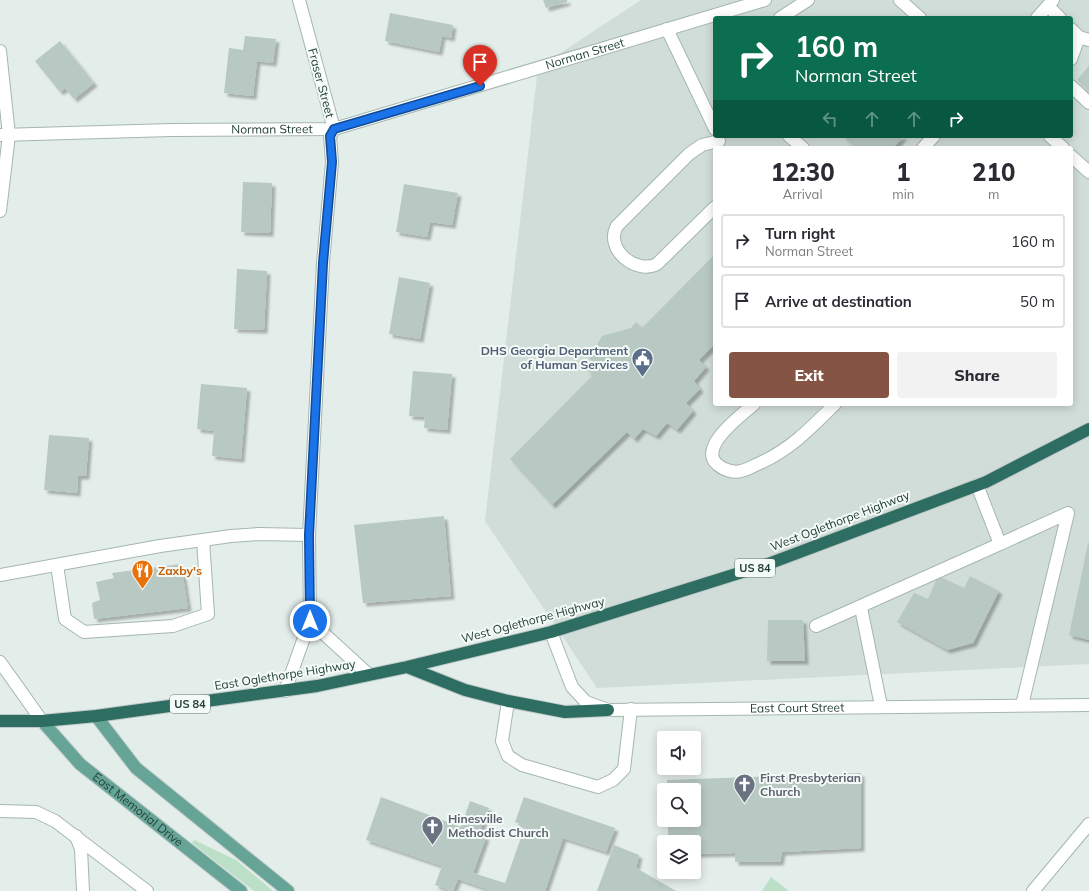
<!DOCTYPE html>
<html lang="en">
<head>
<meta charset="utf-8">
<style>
	body { margin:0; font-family:Mulish,sans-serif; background:#f2f2f3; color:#2b2b33; height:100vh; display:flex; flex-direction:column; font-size:15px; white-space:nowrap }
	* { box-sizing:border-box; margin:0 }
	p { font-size:13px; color:#7c7c81 }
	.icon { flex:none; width:22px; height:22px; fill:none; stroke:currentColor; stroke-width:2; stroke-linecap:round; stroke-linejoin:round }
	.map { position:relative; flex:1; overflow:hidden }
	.side { position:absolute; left:713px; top:146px; width:360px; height:260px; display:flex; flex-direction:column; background:#fff; border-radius:4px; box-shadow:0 2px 10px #0003 }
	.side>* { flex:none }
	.guide { position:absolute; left:713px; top:16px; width:360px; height:122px; border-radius:4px; box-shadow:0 2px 10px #0003; background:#0b6e4f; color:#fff; overflow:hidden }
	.fabs { position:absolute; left:657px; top:731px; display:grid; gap:8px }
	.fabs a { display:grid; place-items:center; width:44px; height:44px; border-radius:4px; background:#fff; box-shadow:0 2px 10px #0003; font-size:20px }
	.pin { position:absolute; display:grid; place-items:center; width:34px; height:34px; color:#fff; margin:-41px -17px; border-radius:50% 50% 50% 0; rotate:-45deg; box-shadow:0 0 4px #0007 }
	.pin .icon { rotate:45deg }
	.me { position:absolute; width:44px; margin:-22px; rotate:0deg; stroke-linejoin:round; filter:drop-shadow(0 0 3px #0008) }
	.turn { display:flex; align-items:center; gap:14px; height:84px; padding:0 16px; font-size:18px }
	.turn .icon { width:52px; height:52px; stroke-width:2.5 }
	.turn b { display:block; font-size:28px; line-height:34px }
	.lanes { display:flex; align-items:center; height:38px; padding:0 16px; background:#0003; justify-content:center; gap:20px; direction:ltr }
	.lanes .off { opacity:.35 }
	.eta { display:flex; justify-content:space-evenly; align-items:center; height:68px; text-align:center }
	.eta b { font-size:24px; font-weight:800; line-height:28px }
	.cta { display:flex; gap:8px; margin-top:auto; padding:8px 16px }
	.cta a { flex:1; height:46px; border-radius:4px; background:#865444; color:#fff; font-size:16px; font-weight:800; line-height:46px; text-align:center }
	.cta a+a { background:#f2f2f3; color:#2b2b33 }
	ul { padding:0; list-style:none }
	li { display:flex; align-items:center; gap:12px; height:54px; margin:0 8px 6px; padding:0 8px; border:2px solid #e1e1e2; border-radius:4px }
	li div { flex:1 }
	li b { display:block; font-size:15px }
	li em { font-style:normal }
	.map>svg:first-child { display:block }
	.built { fill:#d1ddd8; fill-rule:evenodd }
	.green { fill:#bbdfc7 }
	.building { fill:#b8c8c2; filter:url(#shadow) }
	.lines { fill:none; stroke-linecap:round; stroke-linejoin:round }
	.minor-casing { stroke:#a5b6b1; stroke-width:14 }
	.major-casing { stroke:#c1cac8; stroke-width:14 }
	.highway-casing { stroke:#c1cac8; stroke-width:14 }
	.minor { stroke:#fff; stroke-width:12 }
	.major { stroke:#66a497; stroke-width:12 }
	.highway { stroke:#2d6d62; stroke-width:12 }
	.route-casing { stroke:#114b97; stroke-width:10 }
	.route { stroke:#1a73e8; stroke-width:7 }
	.labels { text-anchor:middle; stroke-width:4; stroke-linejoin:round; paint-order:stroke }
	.shield { fill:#f4faf7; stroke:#617872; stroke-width:1 }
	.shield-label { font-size:11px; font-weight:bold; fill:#224039 }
	.street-label { font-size:12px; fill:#224039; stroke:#f4faf7 }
	.service-label { font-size:12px; font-weight:bold; fill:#4e5e75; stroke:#f4faf7; text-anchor:end }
	.food-label { font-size:12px; font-weight:bold; fill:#c56008; stroke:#f4faf7; text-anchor:start }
	.worship-label { font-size:12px; font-weight:bold; fill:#5b616d; stroke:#f4faf7; text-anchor:start }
</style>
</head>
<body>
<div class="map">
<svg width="1089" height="891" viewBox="0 0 1089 891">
	<defs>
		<filter id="shadow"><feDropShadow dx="3.5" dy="3.5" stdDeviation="1" flood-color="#0004"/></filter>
	</defs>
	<rect width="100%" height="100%" fill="#e3ede9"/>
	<path class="built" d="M 641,0 L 1089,0 L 1089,664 L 597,688 L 485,521 L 538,68 ZM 715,18 L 1071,18 L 1071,136 L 715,136 ZM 715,148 L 1071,148 L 1071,404 L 715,404 Z"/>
	<path class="green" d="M 194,840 L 236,860 L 273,891 L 254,891 L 192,843 Z
		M 771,877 L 789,891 L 762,891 Z"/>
	<path class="building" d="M 543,0 L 567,0 L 567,2 L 546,8 Z
		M 390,13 L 453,25 L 451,38 L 442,36 L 439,52 L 385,41 Z
		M 245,36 L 276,39 L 273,63 L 257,61 L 253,96 L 224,93 L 229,48 L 243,50 Z
		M 60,41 L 94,83 L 74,99 L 65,88 L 60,92 L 35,61 Z
		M 1089,66 L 1089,91 L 1077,80 Z
		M 843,136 L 904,136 L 893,148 L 856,148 Z
		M 243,182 L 272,183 L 270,233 L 241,232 Z
		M 404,184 L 458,193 L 452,225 L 430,222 L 427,237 L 396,232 Z
		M 715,254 L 715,344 L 699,360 L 706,367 L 694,381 L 700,389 L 686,403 L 693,411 L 677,430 L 667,423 L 656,436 L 643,429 L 634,439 L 627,432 L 552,505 L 510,459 L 593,375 L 587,370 L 594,363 L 589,358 L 602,336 L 631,328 L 636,322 L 642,328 Z
		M 237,269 L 267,271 L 264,330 L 234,329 Z
		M 399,277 L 430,283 L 420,339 L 389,334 Z
		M 413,371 L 452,374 L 447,430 L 424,428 L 425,417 L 409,416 Z
		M 201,384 L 247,388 L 241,459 L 212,456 L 214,431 L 197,429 Z
		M 49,435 L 89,438 L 86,476 L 78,476 L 77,493 L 44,490 Z
		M 444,516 L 451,596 L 363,603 L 354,525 Z
		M 1088,543 L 1089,543 L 1089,640 L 1069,635 Z
		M 181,564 L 188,608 L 94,619 L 92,603 L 100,600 L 96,582 L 114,578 L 112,573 Z
		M 938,576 L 964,588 L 970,576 L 999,591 L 973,643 L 947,650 L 897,622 L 914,593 L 928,599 Z
		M 768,620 L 803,620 L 805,661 L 767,661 Z
		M 861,773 L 861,848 L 782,852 L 780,862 L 735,862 L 735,853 L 694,854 L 694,842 L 668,842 L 668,820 L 694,820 L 694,790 L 667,790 L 667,780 Z
		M 381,797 L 461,827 L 470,801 L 489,808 L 478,835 L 486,837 L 473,873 L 505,883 L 525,826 L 515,822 L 524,797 L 615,828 L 606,852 L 563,838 L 545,891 L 492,891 L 458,879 L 453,891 L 451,891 L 435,885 L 442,866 L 366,840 Z
		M 614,845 L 639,855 L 636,868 L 676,891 L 597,891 Z"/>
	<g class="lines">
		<defs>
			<g id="minor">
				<path d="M 900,0 L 920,18"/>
				<path d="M 1048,6 L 1060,18"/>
				<path d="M 780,18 L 808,0"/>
				<path d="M 1037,18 L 1053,0"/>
				<path d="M 667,29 L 715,129"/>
				<path d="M 1071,29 L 1079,37 L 1089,40"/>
				<path d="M 0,51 L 9,135 L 0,211"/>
				<path d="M 1071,59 L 1079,37"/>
				<path d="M 1071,86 L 1089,103"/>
				<path id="s1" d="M 0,135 L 171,130 L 334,129 L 765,0"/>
				<path d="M 789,136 L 803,148"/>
				<path d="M 1050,136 L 1063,148"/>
				<path d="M 923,148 L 934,136"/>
				<path d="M 1071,156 L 1089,172"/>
				<path d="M 715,207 L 657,264 C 636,275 604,249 617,226 L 689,154 L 702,145 L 719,141"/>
				<path d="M 754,404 C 742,415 696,448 718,465 C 724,470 734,473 741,471 C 747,470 753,466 758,464 C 790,450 811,428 835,404"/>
				<path d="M 1000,544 L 1068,513 L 1022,705"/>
				<path d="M 57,565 L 65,619 L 84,632 L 173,626 L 208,614 L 203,540"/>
				<path d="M 0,575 L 160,546 L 231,536 L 258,534 L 309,535"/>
				<path d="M 861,608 L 881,706"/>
				<path d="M 310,621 L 369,675"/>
				<path d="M 816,626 L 1000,544 L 977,485"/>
				<path id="s2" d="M 551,632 L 572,687 L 586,702 L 608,710 L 1089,705"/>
				<path d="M 0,662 L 42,721"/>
				<path d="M 285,691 L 310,621 L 309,535 L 323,263 L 332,162 L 330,136 L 334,129 L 299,0"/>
				<path d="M 508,701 L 502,741 L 508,756 L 522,765 L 598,787 L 613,780 L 624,769 L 631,709"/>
				<path d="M 0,811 L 36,812 L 55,821 L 147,891"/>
				<path d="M 76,836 L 81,849 L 83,891"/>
				<path d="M 1033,891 L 1089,824"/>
			</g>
			<g id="major">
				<path d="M 96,716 L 136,768 L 288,891"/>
				<path id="s3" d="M 42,721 L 80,764 L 241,891"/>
			</g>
			<path id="highway" d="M 407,667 L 465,690 L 508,701 L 565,712 L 608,710
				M 0,721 L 42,721 L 96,716 L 317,686 L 407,667 L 551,632 L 768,564 L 986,482 L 1089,429"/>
		</defs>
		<use href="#minor" class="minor-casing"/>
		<use href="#major" class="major-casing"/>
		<use href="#highway" class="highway-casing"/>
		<use href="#minor" class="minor"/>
		<use href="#major" class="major"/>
		<use href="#highway" class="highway"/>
	</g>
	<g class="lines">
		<defs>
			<path id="route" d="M 310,621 L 309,535 L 323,263 L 332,162 L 330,136 L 334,129 L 480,86"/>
		</defs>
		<use href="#route" class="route-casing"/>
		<use href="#route" class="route"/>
	</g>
	<defs>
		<symbol id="civic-pin" viewBox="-11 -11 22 30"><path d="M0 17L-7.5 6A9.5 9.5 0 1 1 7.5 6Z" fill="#5c6f8a" stroke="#f4faf7"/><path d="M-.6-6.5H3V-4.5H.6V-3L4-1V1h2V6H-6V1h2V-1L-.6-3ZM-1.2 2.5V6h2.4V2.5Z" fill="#fff"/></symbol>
		<symbol id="restaurant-pin" viewBox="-11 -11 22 30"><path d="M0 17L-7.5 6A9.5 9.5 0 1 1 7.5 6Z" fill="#e8710a" stroke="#f4faf7"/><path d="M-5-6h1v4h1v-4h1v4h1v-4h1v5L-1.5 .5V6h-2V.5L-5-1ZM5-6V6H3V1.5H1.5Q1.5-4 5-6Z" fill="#fff"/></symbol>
		<symbol id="church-pin" viewBox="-11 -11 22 30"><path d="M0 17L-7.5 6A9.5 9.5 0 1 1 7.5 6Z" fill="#6b7280" stroke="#f4faf7"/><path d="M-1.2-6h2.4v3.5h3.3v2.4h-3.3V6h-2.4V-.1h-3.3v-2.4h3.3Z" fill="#fff"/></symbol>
	</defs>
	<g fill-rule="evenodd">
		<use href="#civic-pin" x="630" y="346" width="25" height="34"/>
		<use href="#restaurant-pin" x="130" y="558" width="25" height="34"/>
		<use href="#church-pin" x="732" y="772" width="25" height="34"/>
		<use href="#church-pin" x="420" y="814" width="25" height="34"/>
	</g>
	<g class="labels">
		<g class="shield">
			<rect x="735" y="559" width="40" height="18" rx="3"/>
			<rect x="170" y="695" width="40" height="18" rx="3"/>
		</g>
		<g class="shield-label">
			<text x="755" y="572">US 84</text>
			<text x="190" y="708">US 84</text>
		</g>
		<g class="street-label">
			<text dy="4" stroke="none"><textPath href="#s1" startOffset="596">Norman Street</textPath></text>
			<text transform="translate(321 83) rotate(75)" y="4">Fraser Street</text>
			<text dy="4" stroke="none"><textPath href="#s1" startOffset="272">Norman Street</textPath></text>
			<text transform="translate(840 521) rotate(-21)" y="4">West Oglethorpe Highway</text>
			<text transform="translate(533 620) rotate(-15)" y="4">West Oglethorpe Highway</text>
			<text transform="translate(285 675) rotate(-9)" y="4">East Oglethorpe Highway</text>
			<text dy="4" stroke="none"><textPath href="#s2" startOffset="292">East Court Street</textPath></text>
			<text dy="4" stroke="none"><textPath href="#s3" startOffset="131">East Memorial Drive</textPath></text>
		</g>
		<g class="service-label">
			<text x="628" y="355">DHS Georgia Department<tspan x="628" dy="14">of Human Services</tspan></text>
		</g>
		<g class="food-label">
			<text x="158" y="575">Zaxby's</text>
		</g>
		<g class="worship-label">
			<text x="760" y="782">First Presbyterian<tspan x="760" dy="14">Church</tspan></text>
			<text x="448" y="823">Hinesville<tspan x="448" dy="14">Methodist Church</tspan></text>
		</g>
	</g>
</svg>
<div class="fabs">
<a><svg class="icon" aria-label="sound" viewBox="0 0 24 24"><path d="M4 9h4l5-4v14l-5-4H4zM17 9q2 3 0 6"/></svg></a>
<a><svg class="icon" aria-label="search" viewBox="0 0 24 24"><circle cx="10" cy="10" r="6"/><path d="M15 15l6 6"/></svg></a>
<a><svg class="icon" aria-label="layers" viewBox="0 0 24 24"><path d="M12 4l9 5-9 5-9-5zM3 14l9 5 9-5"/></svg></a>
</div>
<div class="pin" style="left:480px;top:86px;background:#d93025"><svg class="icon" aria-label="arrive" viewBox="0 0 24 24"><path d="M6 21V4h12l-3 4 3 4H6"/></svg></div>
<svg class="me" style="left:310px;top:621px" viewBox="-20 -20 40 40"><circle r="17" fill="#1a73e8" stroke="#fff" stroke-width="3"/><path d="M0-11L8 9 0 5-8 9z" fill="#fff"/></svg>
<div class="guide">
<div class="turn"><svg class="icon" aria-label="right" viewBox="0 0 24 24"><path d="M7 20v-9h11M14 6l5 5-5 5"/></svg><div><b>160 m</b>Norman Street</div></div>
<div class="lanes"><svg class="icon off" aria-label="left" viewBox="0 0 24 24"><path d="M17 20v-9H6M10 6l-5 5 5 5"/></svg><svg class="icon off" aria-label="ahead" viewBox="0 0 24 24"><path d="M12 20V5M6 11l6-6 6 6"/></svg><svg class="icon off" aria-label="ahead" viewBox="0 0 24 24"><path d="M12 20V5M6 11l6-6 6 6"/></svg><svg class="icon" aria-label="right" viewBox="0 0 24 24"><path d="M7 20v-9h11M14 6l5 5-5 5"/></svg></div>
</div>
<section class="side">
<div class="eta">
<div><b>12:30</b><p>Arrival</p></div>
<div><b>1</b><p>min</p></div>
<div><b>210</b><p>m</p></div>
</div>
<ul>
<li><svg class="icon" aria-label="right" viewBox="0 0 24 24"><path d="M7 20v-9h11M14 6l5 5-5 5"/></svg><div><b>Turn right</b><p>Norman Street</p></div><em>160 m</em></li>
<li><svg class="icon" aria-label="arrive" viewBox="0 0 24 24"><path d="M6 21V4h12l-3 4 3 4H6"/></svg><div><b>Arrive at destination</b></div><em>50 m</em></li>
</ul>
<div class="cta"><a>Exit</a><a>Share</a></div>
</section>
</div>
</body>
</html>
